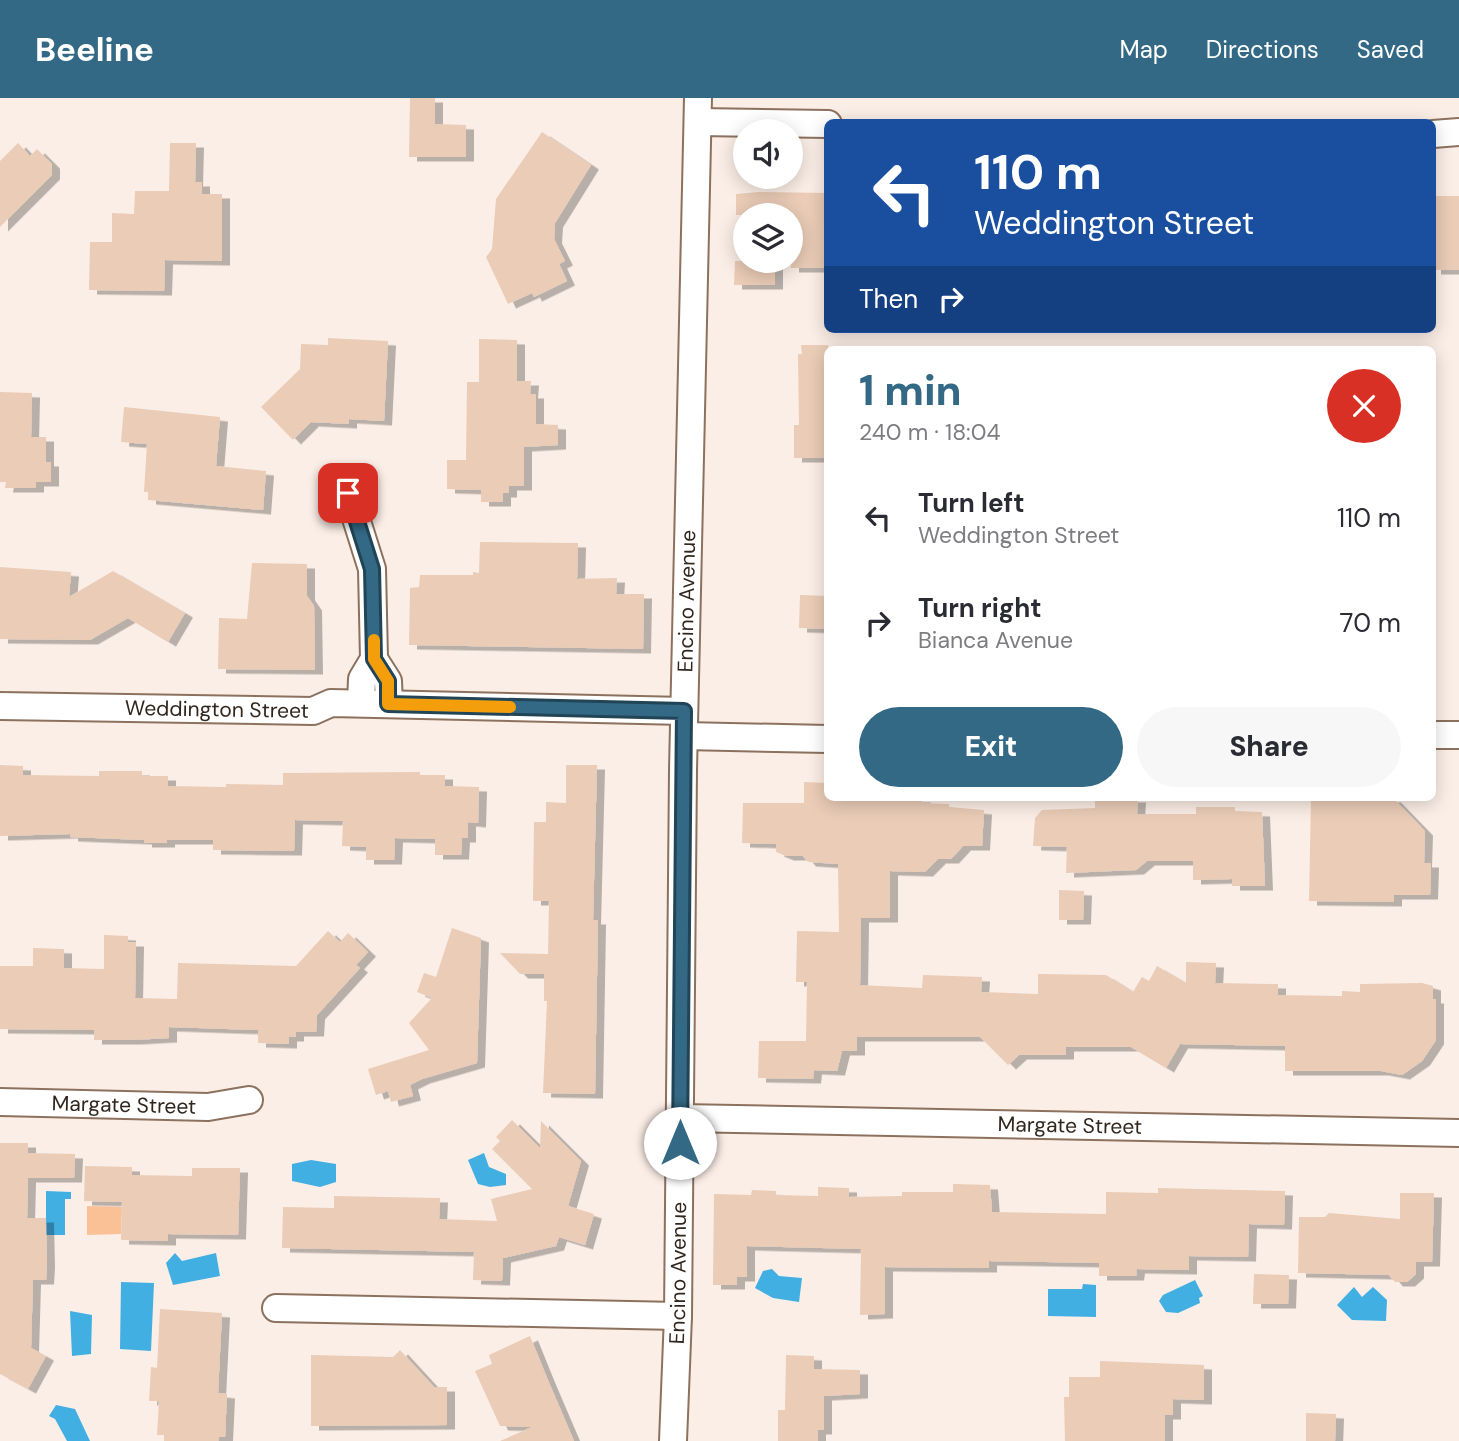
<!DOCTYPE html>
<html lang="en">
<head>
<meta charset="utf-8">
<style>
	body { margin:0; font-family:"DM Sans",sans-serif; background:#f7f7f7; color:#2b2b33; height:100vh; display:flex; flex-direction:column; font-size:26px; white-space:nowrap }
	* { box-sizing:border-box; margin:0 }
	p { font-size:23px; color:#7c7c81 }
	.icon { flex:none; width:38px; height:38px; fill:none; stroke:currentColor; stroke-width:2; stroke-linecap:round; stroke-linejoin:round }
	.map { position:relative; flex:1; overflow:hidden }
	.side { position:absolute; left:824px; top:248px; width:612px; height:455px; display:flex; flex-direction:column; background:#fff; border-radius:10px; box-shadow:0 4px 18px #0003 }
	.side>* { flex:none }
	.guide { position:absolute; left:824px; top:21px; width:612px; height:214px; border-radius:10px; box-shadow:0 4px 18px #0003; background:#1a4fa0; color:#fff; overflow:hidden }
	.tools { position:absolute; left:733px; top:21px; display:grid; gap:14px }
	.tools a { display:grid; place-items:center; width:70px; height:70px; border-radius:50%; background:#fff; box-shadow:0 4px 18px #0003; font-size:35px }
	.pin { position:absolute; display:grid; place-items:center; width:60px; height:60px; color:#fff; margin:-30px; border-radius:14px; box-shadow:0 4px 10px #0006 }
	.me { position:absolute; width:77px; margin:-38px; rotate:0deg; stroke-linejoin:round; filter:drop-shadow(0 0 5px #0008) }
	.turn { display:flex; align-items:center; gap:24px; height:147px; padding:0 35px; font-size:32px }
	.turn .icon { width:91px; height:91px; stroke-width:2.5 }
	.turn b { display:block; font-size:49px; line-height:60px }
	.then { display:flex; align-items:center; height:66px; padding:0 35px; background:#0003; gap:14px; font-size:26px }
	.round { display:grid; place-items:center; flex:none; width:74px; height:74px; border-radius:37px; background:#f7f7f7 }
	.headline { display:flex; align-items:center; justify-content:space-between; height:119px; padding:0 35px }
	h1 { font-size:42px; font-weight:800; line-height:52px; color:#336984 }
	.cta { display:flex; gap:14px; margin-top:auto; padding:14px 35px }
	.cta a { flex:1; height:80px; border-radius:42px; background:#336984; color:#fff; font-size:28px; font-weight:800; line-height:80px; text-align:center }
	.cta a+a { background:#f7f7f7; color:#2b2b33 }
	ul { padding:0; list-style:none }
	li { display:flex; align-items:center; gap:21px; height:105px; padding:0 35px }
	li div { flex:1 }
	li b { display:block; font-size:26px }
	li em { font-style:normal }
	header { display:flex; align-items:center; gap:42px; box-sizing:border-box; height:98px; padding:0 35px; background:#336984; color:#fff }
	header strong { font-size:33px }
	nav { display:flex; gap:38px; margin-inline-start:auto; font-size:24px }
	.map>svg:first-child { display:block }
	.green { fill:#fbc196 }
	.water { fill:#42afe3 }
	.building { fill:#eaccb7; filter:url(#shadow) }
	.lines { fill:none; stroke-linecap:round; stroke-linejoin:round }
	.minor-casing { stroke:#8c715e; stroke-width:30 }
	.minor { stroke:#fff; stroke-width:26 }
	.route-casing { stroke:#214456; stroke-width:18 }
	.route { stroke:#336984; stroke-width:12 }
	.slow { stroke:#f59e0b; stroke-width:12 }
	.labels { text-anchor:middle; stroke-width:5; stroke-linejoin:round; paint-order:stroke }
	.street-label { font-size:21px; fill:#31261e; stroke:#fefefe }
</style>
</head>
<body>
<header>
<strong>Beeline</strong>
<nav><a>Map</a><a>Directions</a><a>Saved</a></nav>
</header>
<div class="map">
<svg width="1459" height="1343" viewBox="0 0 1459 1343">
	<defs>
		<filter id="shadow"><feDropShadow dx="8" dy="4.5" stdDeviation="0" flood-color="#0004"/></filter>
	</defs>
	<rect width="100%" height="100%" fill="#fbeee6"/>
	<path class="green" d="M 87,1108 L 122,1109 L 121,1136 L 87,1137 Z"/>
	<path class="water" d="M 484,1055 L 489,1069 L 506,1076 L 506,1087 L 490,1089 L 478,1086 L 468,1062 Z
		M 311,1062 L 336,1066 L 336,1084 L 320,1089 L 292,1083 L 292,1066 Z
		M 46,1093 L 71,1094 L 71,1101 L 65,1101 L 65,1137 L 46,1137 Z
		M 175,1155 L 182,1163 L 216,1155 L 220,1178 L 173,1187 L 166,1165 Z
		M 772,1171 L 779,1178 L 802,1180 L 799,1204 L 773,1200 L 755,1190 L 763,1173 Z
		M 1195,1182 L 1203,1198 L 1199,1200 L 1200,1205 L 1178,1215 L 1166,1214 L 1159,1203 L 1163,1197 Z
		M 121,1184 L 154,1185 L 151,1253 L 120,1251 Z
		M 1083,1186 L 1096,1187 L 1096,1219 L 1048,1218 L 1048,1191 L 1082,1191 Z
		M 1354,1189 L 1362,1199 L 1373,1189 L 1387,1202 L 1386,1223 L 1352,1222 L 1337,1207 Z
		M 70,1213 L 92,1217 L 91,1256 L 72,1258 Z
		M 56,1307 L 75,1311 L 90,1343 L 67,1343 L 55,1321 L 49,1318 Z"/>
	<path class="building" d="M 410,0 L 435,0 L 435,26 L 466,27 L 466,59 L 409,59 Z
		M 542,34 L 591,67 L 555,125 L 554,141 L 565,163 L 559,166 L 567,183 L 534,199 L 532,195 L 508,206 L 486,159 L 492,151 L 496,101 Z
		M 18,45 L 30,58 L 37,51 L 52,66 L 52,77 L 0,129 L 0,63 Z
		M 170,45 L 196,45 L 195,84 L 202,84 L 202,96 L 222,96 L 222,163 L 165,162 L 164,193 L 89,192 L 90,144 L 112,144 L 112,115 L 134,116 L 135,93 L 169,93 Z
		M 759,94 L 828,95 L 828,170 L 791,170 L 791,117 L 736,117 L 736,96 Z
		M 1436,98 L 1459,98 L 1459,172 L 1433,172 L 1433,101 Z
		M 735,163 L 775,163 L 775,187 L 734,187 Z
		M 328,240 L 388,243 L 384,323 L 349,321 L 349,326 L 311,324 L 293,342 L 261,309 L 300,271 L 301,246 L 328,247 Z
		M 479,241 L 517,242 L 517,283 L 531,283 L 530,296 L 536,296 L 536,326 L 558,327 L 558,347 L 524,349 L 524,388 L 509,388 L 509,395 L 503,395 L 503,404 L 481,404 L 481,392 L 447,391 L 447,362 L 466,362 L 467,284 L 479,284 Z
		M 801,247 L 828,247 L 828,360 L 794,360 L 794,327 L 799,327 L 798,256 L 802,256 Z
		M 0,294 L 32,295 L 31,339 L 46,339 L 46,364 L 51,364 L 51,384 L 36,384 L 36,390 L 5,390 L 6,384 L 0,384 Z
		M 124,309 L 220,319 L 216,368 L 266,373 L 263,412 L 148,402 L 148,394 L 144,394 L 147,346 L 121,344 Z
		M 480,444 L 578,445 L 577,481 L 617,480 L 616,496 L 644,496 L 643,551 L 409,547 L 410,490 L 419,489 L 420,477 L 473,477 L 473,474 L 479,475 Z
		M 252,465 L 307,466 L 307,498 L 314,508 L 315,572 L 218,571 L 219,520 L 247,521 Z
		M 0,469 L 71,474 L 69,499 L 113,473 L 185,515 L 168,544 L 128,520 L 90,542 L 0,541 Z
		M 800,497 L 828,498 L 828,531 L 799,530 Z
		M 0,667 L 23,668 L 23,677 L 99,678 L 99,673 L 142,673 L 142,678 L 168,678 L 168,688 L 226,689 L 226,686 L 283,687 L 283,675 L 420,674 L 420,677 L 445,677 L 445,688 L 479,689 L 478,725 L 468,724 L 468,740 L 462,740 L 461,757 L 435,757 L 435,741 L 395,740 L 394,762 L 366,762 L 366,749 L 342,748 L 343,723 L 295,722 L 294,753 L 213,752 L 213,742 L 167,742 L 167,745 L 144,745 L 144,742 L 70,739 L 70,736 L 0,738 Z
		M 566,667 L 597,667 L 593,822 L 598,822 L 595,996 L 543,995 L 547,903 L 544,903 L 544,876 L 520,876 L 500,855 L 548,856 L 549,803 L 533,803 L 534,724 L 546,724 L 546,704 L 566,705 Z
		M 804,684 L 828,685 L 828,700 L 923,700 L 922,705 L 949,706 L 949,709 L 984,712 L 982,748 L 963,748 L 951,761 L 938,761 L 925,774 L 890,773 L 890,820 L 861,820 L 860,887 L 922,890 L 923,877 L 982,879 L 981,894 L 1038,896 L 1038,876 L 1106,877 L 1133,894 L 1142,879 L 1149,883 L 1157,868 L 1186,885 L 1186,864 L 1216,865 L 1215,885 L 1278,886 L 1278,897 L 1342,898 L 1342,893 L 1360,894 L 1360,886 L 1422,885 L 1433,888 L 1433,901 L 1436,901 L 1436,942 L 1422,963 L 1402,977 L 1381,973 L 1285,973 L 1285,948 L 1180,946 L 1166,970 L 1131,949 L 1066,949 L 1066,957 L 1019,957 L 1008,967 L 980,939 L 857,939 L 857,953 L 842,953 L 837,973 L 814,972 L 813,981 L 758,980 L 759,943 L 806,943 L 807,884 L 796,884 L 797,833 L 839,834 L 838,766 L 808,764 L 803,758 L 786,758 L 776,754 L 776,746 L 742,745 L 743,705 L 804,705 Z
		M 1095,700 L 1138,700 L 1137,716 L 1196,716 L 1196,709 L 1235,709 L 1235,713 L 1262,714 L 1265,788 L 1232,788 L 1232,781 L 1193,782 L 1193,763 L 1147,763 L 1136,772 L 1066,775 L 1067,749 L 1033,748 L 1035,720 L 1042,712 L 1095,710 Z
		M 1311,700 L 1393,700 L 1425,733 L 1424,765 L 1431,765 L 1430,797 L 1394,797 L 1394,804 L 1309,803 Z
		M 1059,792 L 1084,793 L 1083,822 L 1059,822 Z
		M 452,830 L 481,840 L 477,965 L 422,981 L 410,987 L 413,998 L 391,1004 L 388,993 L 376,997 L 368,971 L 429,952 L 409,925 L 432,900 L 417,894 L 424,875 L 436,879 Z
		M 328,833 L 340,844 L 348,835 L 368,854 L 356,867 L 360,870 L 317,917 L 316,934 L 296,934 L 296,939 L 289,939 L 289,946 L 258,945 L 258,932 L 169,929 L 169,940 L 133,942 L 94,942 L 94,932 L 0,931 L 0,868 L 33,868 L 33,850 L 64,851 L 64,870 L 104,871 L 104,837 L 128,838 L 128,844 L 136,844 L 135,900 L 177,901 L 178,865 L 296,868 Z
		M 512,1022 L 540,1050 L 541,1023 L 581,1063 L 568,1108 L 594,1116 L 585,1147 L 559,1139 L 556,1148 L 503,1160 L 502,1183 L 473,1182 L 474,1154 L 282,1150 L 283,1109 L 334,1110 L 334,1098 L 440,1100 L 439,1121 L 497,1123 L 491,1101 L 532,1091 L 492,1051 L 500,1043 L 496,1039 Z
		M 0,1045 L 28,1045 L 28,1055 L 75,1056 L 74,1080 L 28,1080 L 27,1120 L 46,1120 L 47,1165 L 46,1182 L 33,1182 L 31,1250 L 46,1258 L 28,1291 L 0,1276 Z
		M 85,1068 L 132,1069 L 132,1077 L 192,1078 L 192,1070 L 240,1070 L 238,1137 L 168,1136 L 168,1143 L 121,1142 L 122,1104 L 84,1103 Z
		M 953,1086 L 990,1087 L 992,1114 L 1106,1116 L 1106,1094 L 1158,1095 L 1158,1090 L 1285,1093 L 1284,1127 L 1249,1126 L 1248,1159 L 1189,1158 L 1189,1172 L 1137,1171 L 1136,1178 L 1099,1178 L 1099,1165 L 989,1163 L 989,1170 L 885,1169 L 885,1216 L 860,1217 L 861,1151 L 747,1148 L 747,1179 L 737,1179 L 737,1187 L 713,1187 L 714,1096 L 751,1097 L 752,1092 L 776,1093 L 776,1097 L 818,1098 L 818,1089 L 849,1090 L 849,1099 L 902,1098 L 902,1094 L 953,1094 Z
		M 1400,1095 L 1434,1095 L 1432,1164 L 1416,1164 L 1416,1176 L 1407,1184 L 1395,1184 L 1389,1177 L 1298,1175 L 1299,1119 L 1325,1119 L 1329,1115 L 1400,1121 Z
		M 1254,1176 L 1289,1177 L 1288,1206 L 1253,1206 Z
		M 160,1211 L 222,1215 L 218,1295 L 227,1296 L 225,1339 L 219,1339 L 218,1343 L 164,1343 L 164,1337 L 157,1337 L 159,1303 L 149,1303 L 151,1269 L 157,1270 Z
		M 530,1238 L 547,1280 L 574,1343 L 500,1343 L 532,1329 L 500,1328 L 475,1273 L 492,1266 L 489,1257 Z
		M 400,1252 L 434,1289 L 447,1289 L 447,1327 L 311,1328 L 311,1257 L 393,1259 Z
		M 786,1257 L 814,1258 L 814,1271 L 860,1272 L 860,1296 L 824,1298 L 824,1332 L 818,1332 L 818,1343 L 778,1343 L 778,1312 L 785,1312 Z
		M 1100,1263 L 1204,1267 L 1204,1302 L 1173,1301 L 1173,1317 L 1165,1317 L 1165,1343 L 1065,1343 L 1064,1299 L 1069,1299 L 1069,1279 L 1100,1279 Z
		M 1306,1315 L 1336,1316 L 1335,1343 L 1306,1343 Z"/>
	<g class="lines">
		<defs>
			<g id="minor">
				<path d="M 698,24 L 828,26"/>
				<path d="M 1433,36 L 1459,34"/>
				<path d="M 348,395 L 372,471 L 374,561 L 362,581 L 361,605"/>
				<path d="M 374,561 L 388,583 L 389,606"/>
				<path id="s1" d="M 0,608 L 313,613 L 331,605 L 684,613"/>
				<path d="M 1433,637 L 1459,637"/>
				<path d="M 684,638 L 828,641"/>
				<path id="s2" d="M 0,1004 L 208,1009 L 249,1002"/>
				<path id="s3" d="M 680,1020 L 1459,1035"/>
				<path d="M 276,1210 L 678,1218"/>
				<path id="s4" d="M 673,1343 L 678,1218 L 683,672 L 698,0"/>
			</g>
		</defs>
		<use href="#minor" class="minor-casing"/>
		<use href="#minor" class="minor"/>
	</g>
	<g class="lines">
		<defs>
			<path id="route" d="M 348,395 L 372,471 L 374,561 L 388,583 L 388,606 L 684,613 L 680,1045"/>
		</defs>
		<use href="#route" class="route-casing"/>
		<use href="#route" class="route"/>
		<path class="slow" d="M 374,542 L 374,561 L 388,583 L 388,606 L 510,609"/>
	</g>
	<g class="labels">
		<g class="street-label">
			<text dy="7" stroke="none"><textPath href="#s4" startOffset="840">Encino Avenue</textPath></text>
			<text dy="7" stroke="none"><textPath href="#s1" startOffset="217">Weddington Street</textPath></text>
			<text dy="7" stroke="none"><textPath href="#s2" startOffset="124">Margate Street</textPath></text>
			<text dy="7" stroke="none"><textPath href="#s3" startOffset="390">Margate Street</textPath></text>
			<text dy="7" stroke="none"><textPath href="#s4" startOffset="168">Encino Avenue</textPath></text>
		</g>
	</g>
</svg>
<div class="tools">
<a><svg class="icon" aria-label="sound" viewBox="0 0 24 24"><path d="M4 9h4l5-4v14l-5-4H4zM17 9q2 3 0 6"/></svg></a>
<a><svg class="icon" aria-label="layers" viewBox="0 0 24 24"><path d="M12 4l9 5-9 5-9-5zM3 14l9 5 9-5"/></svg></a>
</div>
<div class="pin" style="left:348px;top:395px;background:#d93025"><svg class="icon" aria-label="arrive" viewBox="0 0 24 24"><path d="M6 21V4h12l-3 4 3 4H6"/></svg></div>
<svg class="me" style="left:680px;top:1045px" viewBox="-20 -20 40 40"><circle r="19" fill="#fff"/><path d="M0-13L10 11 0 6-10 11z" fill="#336984"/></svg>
<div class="guide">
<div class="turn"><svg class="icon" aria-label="left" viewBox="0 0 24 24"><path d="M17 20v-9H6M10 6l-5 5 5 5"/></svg><div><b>110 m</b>Weddington Street</div></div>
<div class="then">Then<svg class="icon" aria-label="right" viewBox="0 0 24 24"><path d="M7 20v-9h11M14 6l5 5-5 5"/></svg></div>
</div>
<section class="side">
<div class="headline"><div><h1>1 min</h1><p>240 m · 18:04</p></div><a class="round" style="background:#d93025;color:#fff"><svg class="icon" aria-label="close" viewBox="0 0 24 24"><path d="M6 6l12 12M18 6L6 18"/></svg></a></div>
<ul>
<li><svg class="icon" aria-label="left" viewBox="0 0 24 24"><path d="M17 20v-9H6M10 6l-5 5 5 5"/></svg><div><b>Turn left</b><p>Weddington Street</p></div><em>110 m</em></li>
<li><svg class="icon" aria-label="right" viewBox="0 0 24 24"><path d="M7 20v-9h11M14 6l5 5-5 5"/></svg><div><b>Turn right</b><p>Bianca Avenue</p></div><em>70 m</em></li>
</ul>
<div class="cta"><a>Exit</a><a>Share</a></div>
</section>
</div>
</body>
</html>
